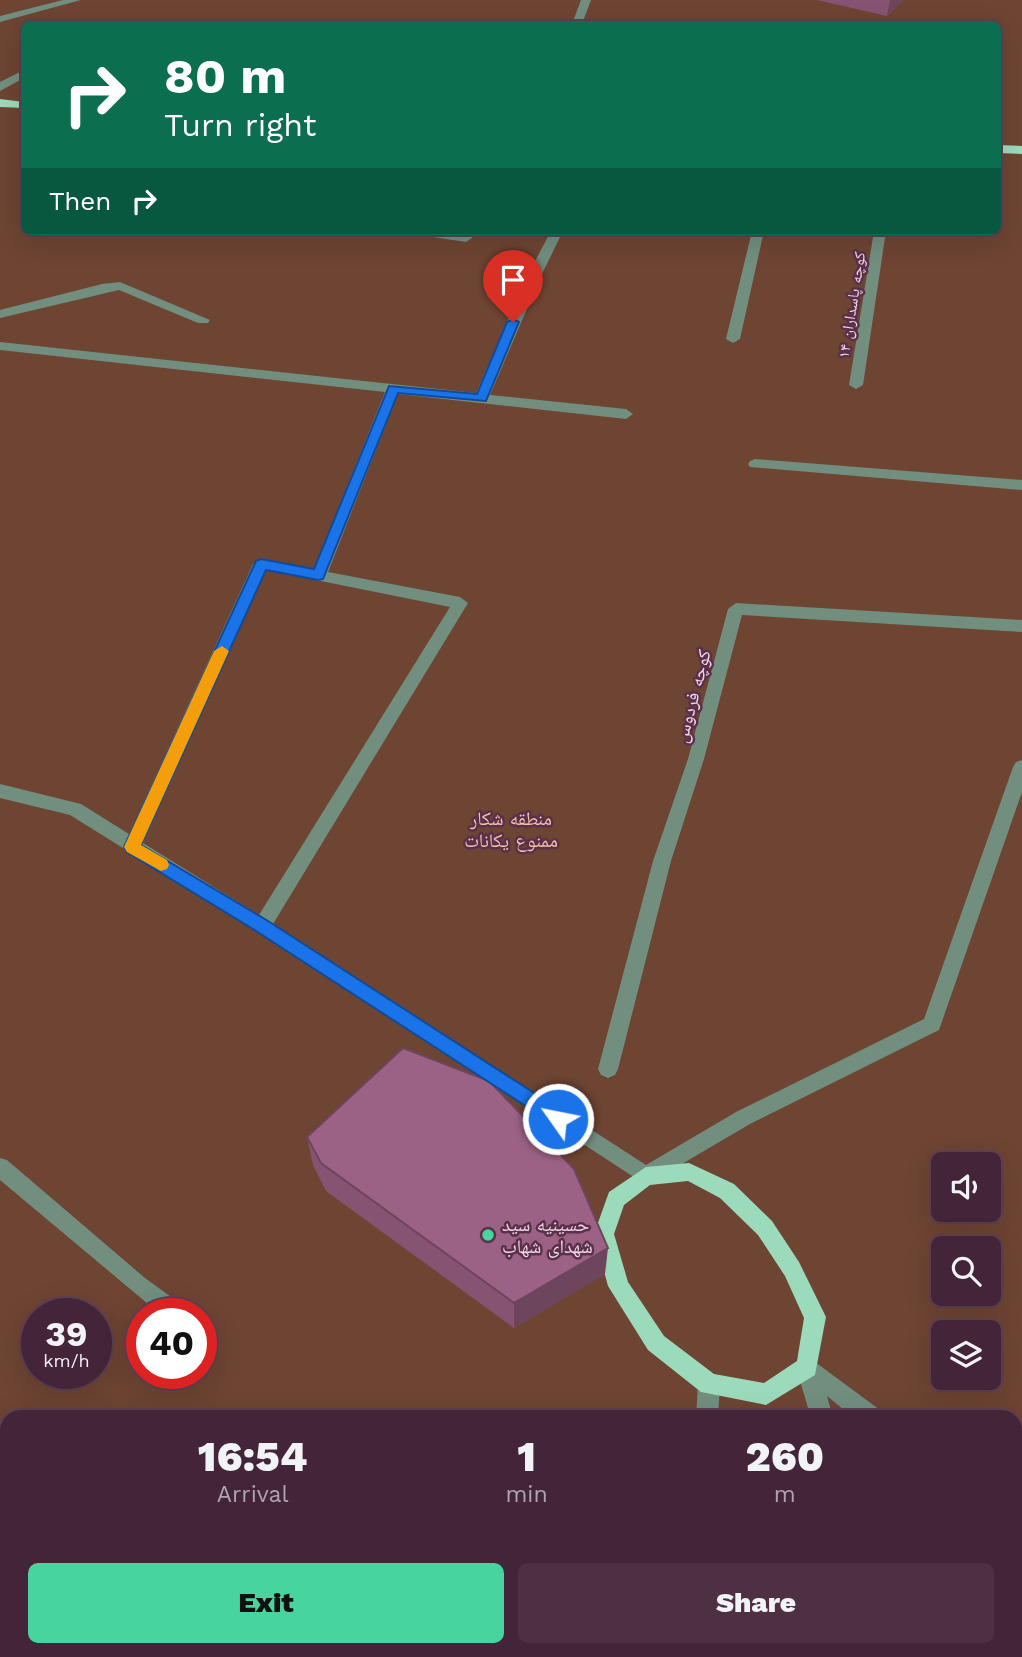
<!DOCTYPE html>
<html lang="en">
<head>
<meta charset="utf-8">
<style>
	body { margin:0; font-family:"Work Sans","Noto Naskh Arabic",sans-serif; background:#4e3043; color:#f1f3f6; height:100vh; display:flex; flex-direction:column; font-size:26px; white-space:nowrap }
	* { box-sizing:border-box; margin:0 }
	p { font-size:23px; color:#afa4ae }
	.icon { flex:none; width:38px; height:38px; fill:none; stroke:currentColor; stroke-width:2; stroke-linecap:round; stroke-linejoin:round }
	.map { position:relative; flex:1; overflow:hidden }
	.side { position:absolute; left:0px; top:1410px; width:1022px; height:247px; display:flex; flex-direction:column; background:#442438; border-radius:21px 21px 0 0; box-shadow:0 7px 28px #0002,0 0 0 2px #5c4153 }
	.side>* { flex:none }
	.top-card { position:absolute; left:21px; top:21px; width:980px; height:214px; border-radius:10px; box-shadow:0 7px 28px #0002,0 0 0 2px #5c4153; background:#0b6e4f; color:#fff; overflow:hidden }
	.fabs { position:absolute; left:931px; top:1152px; display:grid; gap:14px }
	.fabs a { display:grid; place-items:center; width:70px; height:70px; border-radius:10px; background:#442438; box-shadow:0 7px 28px #0002,0 0 0 2px #5c4153; font-size:35px }
	.speed { position:absolute; left:21px; top:1298px; display:flex; gap:14px; font-size:35px; font-weight:700; text-align:center }
	.speed>* { display:grid; place-content:center; width:91px; height:91px; border-radius:50%; background:#442438; box-shadow:0 7px 28px #0002,0 0 0 2px #5c4153; line-height:1 }
	.speed small { font-size:18px; font-weight:400 }
	.speed .limit { border:10px solid #d22; background:#fff; color:#111 }
	.pin { position:absolute; display:grid; place-items:center; width:60px; height:60px; color:#fff; margin:-72px -30px; border-radius:50% 50% 50% 0; rotate:-45deg; box-shadow:0 0 7px #0007 }
	.pin .icon { rotate:45deg }
	.me { position:absolute; width:77px; margin:-38px; rotate:303deg; stroke-linejoin:round; filter:drop-shadow(0 0 5px #0008) }
	.turn { display:flex; align-items:center; gap:24px; height:147px; padding:0 28px; font-size:32px }
	.turn .icon { width:91px; height:91px; stroke-width:2.5 }
	.turn b { display:block; font-size:49px; line-height:60px }
	.then { display:flex; align-items:center; height:66px; padding:0 28px; background:#0003; gap:14px; font-size:26px }
	.eta { display:flex; justify-content:space-evenly; align-items:center; height:119px; text-align:center }
	.eta b { font-size:42px; font-weight:800; line-height:49px }
	.button { display:flex; gap:14px; margin-top:auto; padding:14px 28px }
	.button a { flex:1; height:80px; border-radius:10px; background:#47d49e; color:#111; font-size:28px; font-weight:800; line-height:80px; text-align:center }
	.button a+a { background:#4e3043; color:#f1f3f6 }
	.map>svg:first-child { display:block }
	.green { fill:#6e4433; fill-rule:evenodd }
	.lines { fill:none; stroke-linecap:round; stroke-linejoin:round }
	.minor { fill:#718e7f; fill-rule:evenodd }
	.major { fill:#9cdabc; fill-rule:evenodd }
	.wall { fill:#865472 }
	.shaded-wall { fill:#6d455d }
	.building { fill:#9c6285; stroke:#6d455d; stroke-width:2 }
	.route { fill:#1a73e8; stroke:#114b97; stroke-width:2 }
	.slow { fill:#f59e0b }
	.poi-dot { fill:#47d49e; stroke:#5a304a; stroke-width:2.5 }
	.labels { text-anchor:middle; stroke-width:5; stroke-linejoin:round; paint-order:stroke }
	.far-street-label { font-size:16px; fill:#f0d5e4; stroke:#5a304a }
	.street-label { font-size:19px; fill:#f0d5e4; stroke:#5a304a }
	.park-label { font-size:19px; fill:#f7c0a9; stroke:#5a304a }
	.poi-label { font-size:19px; fill:#f0d5e4; stroke:#5a304a; text-anchor:start }
</style>
</head>
<body>
<div class="map">
<svg width="1022" height="1657" viewBox="0 0 1022 1657">
	<rect width="100%" height="100%" fill="#5a304a"/>
	<path class="green" d="M 0,0 L 1022,0 L 1022,1657 L 0,1657 ZM 24,24 L 998,24 L 998,231 L 24,231 ZM 943,1164 L 989,1164 L 989,1209 L 943,1209 ZM 943,1248 L 989,1248 L 989,1293 L 943,1293 ZM 37,1314 L 96,1314 L 96,1374 L 37,1374 ZM 142,1314 L 201,1314 L 201,1374 L 142,1374 ZM 943,1332 L 989,1332 L 989,1377 L 943,1377 ZM 7,1418 L 1015,1418 L 1015,1650 L 7,1650 Z"/>
	<g class="lines">
		<path class="minor" d="M 63,0 L 81,0 L 0,22 L 0,16 Z
			M 581,0 L 591,0 L 582,24 L 572,24 Z
			M 24,70 L 24,78 L 0,91 L 0,82 Z
			M 414,231 L 445,231 L 471,235 L 472,238 L 466,242 L 420,235 Z
			M 551,231 L 563,231 L 541,276 L 490,395 L 626,409 L 633,414 L 626,419 L 398,394 L 328,572 L 460,597 L 468,603 L 273,924 L 646,1165 L 736,1112 L 924,1019 L 1013,767 L 1016,762 L 1022,760 L 1022,792 L 939,1030 L 750,1124 L 646,1185 L 256,931 L 70,815 L 0,798 L 0,784 L 81,804 L 129,834 L 253,564 L 261,559 L 314,569 L 385,392 L 0,350 L 0,342 L 476,393 L 527,276 ZM 266,570 L 450,607 L 259,915 L 143,843 Z
			M 752,231 L 764,231 L 740,339 L 733,343 L 726,339 Z
			M 874,231 L 886,231 L 863,385 L 856,389 L 849,385 Z
			M 120,282 L 210,320 L 208,323 L 198,323 L 119,290 L 0,318 L 0,310 L 102,284 Z
			M 755,459 L 1022,480 L 1022,490 L 750,467 L 748,464 L 750,461 Z
			M 736,603 L 1022,620 L 1022,632 L 742,615 L 704,759 L 671,861 L 618,1069 L 615,1075 L 608,1078 L 601,1075 L 598,1069 L 653,861 L 688,759 L 728,609 Z
			M 0,1158 L 7,1160 L 145,1278 L 185,1307 L 188,1314 L 160,1314 L 0,1180 Z
			M 807,1356 L 880,1410 L 883,1418 L 854,1418 L 827,1396 L 833,1418 L 811,1418 L 796,1367 L 799,1359 Z
			M 709,1373 L 717,1376 L 720,1384 L 718,1418 L 696,1418 L 698,1384 L 701,1376 Z
			M 1022,1432 L 1022,1464 L 1015,1467 L 1015,1435 Z
			M 1015,1517 L 1022,1519 L 1022,1545 L 1015,1542 Z
			M 676,1650 L 700,1650 L 699,1657 L 675,1657 Z
			M 835,1650 L 859,1650 L 859,1657 L 835,1657 Z"/>
		<path class="major" d="M 0,99 L 24,102 L 24,108 L 0,107 Z
			M 998,145 L 1022,146 L 1022,154 L 998,153 Z
			M 689,1163 L 734,1184 L 772,1221 L 799,1262 L 826,1317 L 815,1375 L 766,1405 L 701,1392 L 648,1350 L 608,1286 L 594,1234 L 609,1192 L 646,1167 ZM 688,1181 L 720,1198 L 758,1235 L 785,1276 L 804,1318 L 797,1361 L 764,1383 L 714,1374 L 664,1336 L 628,1282 L 614,1234 L 624,1205 L 650,1185 Z"/>
	</g>
	<path class="wall" d="M 817,0 L 903,0 L 887,16 Z
		M 307,1137 L 605,1274 L 514,1328 L 326,1191 L 313,1165 Z"/>
	<path class="shaded-wall" d="M 890,0 L 903,0 L 887,16 Z
		M 608,1248 L 605,1274 L 514,1328 L 514,1303 Z"/>
	<path class="building" d="M 403,1048 L 489,1081 L 574,1169 L 608,1248 L 514,1303 L 321,1163 L 307,1137 Z"/>
	<path class="route" d="M 513,319 L 519,322 L 486,401 L 398,393 L 323,579 L 318,580 L 266,570 L 141,845 L 268,921 L 565,1113 L 567,1119 L 565,1125 L 558,1127 L 256,931 L 127,852 L 124,847 L 256,561 L 261,559 L 314,569 L 389,386 L 477,394 L 507,322 Z"/>
	<path class="slow" d="M 222,646 L 229,651 L 141,845 L 167,860 L 169,865 L 167,869 L 161,871 L 127,852 L 124,847 L 214,651 Z"/>
	<circle class="poi-dot" cx="488" cy="1235" r="7"/>
	<g class="labels">
		<g class="far-street-label">
			<text transform="translate(851 305) rotate(-81)" y="6">کوچه پاسداران ۱۴</text>
		</g>
		<g class="street-label">
			<text transform="translate(692 696) rotate(-75)" y="7">کوچه فردوس</text>
		</g>
		<g class="park-label">
			<text x="511" y="825">منطقه شکار<tspan x="511" dy="22">ممنوع یکانات</tspan></text>
		</g>
		<g class="poi-label">
			<text x="502" y="1231">حسینیه سید<tspan x="502" dy="22">شهدای شهاب</tspan></text>
		</g>
	</g>
</svg>
<div class="fabs">
<a><svg class="icon" aria-label="sound" viewBox="0 0 24 24"><path d="M4 9h4l5-4v14l-5-4H4zM17 9q2 3 0 6"/></svg></a>
<a><svg class="icon" aria-label="search" viewBox="0 0 24 24"><circle cx="10" cy="10" r="6"/><path d="M15 15l6 6"/></svg></a>
<a><svg class="icon" aria-label="layers" viewBox="0 0 24 24"><path d="M12 4l9 5-9 5-9-5zM3 14l9 5 9-5"/></svg></a>
</div>
<div class="speed"><div>39<small>km/h</small></div><div class="limit">40</div></div>
<div class="pin" style="left:513px;top:322px;background:#d93025"><svg class="icon" aria-label="arrive" viewBox="0 0 24 24"><path d="M6 21V4h12l-3 4 3 4H6"/></svg></div>
<svg class="me" style="left:558px;top:1119px" viewBox="-20 -20 40 40"><circle r="17" fill="#1a73e8" stroke="#fff" stroke-width="3"/><path d="M0-11L8 9 0 5-8 9z" fill="#fff"/></svg>
<div class="top-card">
<div class="turn"><svg class="icon" aria-label="right" viewBox="0 0 24 24"><path d="M7 20v-9h11M14 6l5 5-5 5"/></svg><div><b>80 m</b>Turn right</div></div>
<div class="then">Then<svg class="icon" aria-label="right" viewBox="0 0 24 24"><path d="M7 20v-9h11M14 6l5 5-5 5"/></svg></div>
</div>
<section class="side">
<div class="eta">
<div><b>16:54</b><p>Arrival</p></div>
<div><b>1</b><p>min</p></div>
<div><b>260</b><p>m</p></div>
</div>
<div class="button"><a>Exit</a><a>Share</a></div>
</section>
</div>
</body>
</html>
